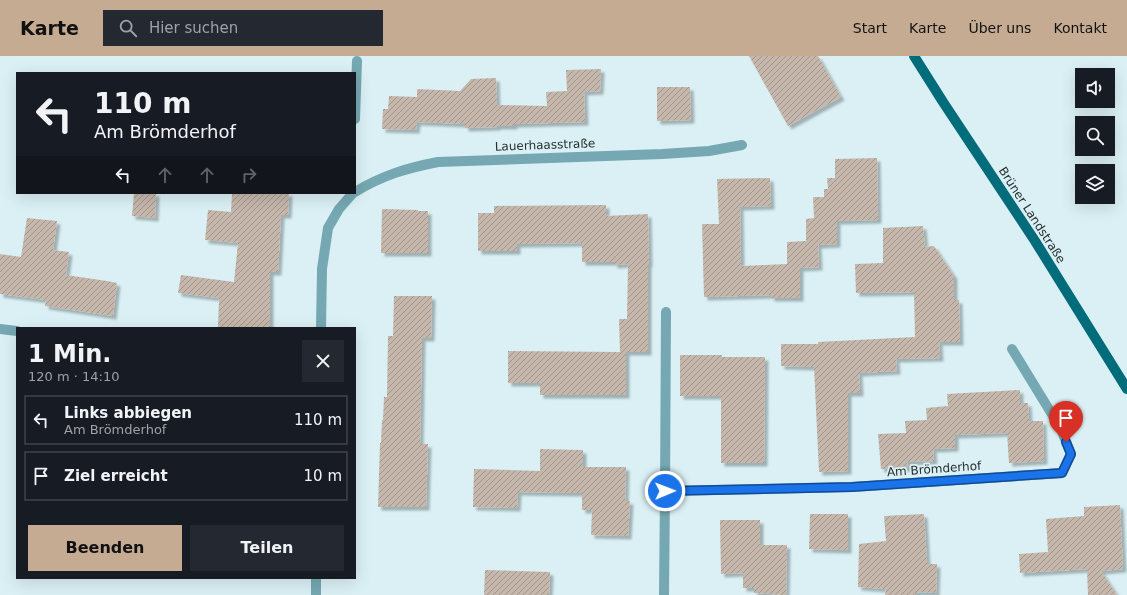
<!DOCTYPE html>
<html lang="de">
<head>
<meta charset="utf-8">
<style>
	body { margin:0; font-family:"DejaVu Sans",sans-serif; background:#242831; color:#f1f3f6; height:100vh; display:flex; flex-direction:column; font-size:15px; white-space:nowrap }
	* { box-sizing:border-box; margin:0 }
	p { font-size:13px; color:#9ea1a6 }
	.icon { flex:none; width:22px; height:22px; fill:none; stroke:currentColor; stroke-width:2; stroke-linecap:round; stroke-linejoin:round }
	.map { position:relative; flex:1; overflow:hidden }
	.drawer { position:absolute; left:16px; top:271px; width:340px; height:252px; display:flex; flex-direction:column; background:#171b24; border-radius:0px; box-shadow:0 4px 16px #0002 }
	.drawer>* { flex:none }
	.hud { position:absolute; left:16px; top:16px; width:340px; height:122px; border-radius:0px; box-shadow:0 4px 16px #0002; background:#171b24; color:#f1f3f6; overflow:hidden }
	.tools { position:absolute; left:1075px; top:12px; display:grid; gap:8px }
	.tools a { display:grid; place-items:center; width:40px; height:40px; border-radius:0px; background:#171b24; box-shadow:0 4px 16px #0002; font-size:20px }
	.pin { position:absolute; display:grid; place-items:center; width:34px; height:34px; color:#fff; margin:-41px -17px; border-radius:50% 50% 50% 0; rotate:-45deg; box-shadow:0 0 4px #0007 }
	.pin .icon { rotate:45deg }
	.me { position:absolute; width:44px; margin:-22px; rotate:89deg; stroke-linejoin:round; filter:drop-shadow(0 0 3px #0008) }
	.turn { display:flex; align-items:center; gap:14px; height:84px; padding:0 12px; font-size:18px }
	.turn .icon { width:52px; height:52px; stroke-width:2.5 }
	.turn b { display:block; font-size:28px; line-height:34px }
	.lanes { display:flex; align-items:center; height:38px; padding:0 12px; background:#0003; justify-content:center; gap:20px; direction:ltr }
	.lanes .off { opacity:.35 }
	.round { display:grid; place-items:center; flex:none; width:42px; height:42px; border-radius:0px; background:#242831 }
	.head { display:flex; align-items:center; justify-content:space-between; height:68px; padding:0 12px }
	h1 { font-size:24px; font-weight:600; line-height:30px }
	.action { display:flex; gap:8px; margin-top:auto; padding:8px 12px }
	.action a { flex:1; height:46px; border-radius:0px; background:#c6ab93; color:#111; font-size:16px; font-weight:600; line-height:46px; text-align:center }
	.action a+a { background:#242831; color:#f1f3f6 }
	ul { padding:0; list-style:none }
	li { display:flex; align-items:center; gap:12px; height:50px; margin:0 8px 6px; padding:0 4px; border:2px solid #363941; border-radius:0px }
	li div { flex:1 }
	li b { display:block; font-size:15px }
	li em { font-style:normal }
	header { display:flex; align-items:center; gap:24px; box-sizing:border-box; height:56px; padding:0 20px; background:#c6ab93; color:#111 }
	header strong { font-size:19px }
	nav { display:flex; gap:22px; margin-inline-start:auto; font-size:14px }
	.search { width:280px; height:36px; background:#242831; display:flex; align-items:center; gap:10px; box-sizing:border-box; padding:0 14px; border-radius:0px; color:#9ea1a6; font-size:15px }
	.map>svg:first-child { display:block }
	.building { fill:url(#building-hatch); filter:url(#shadow) }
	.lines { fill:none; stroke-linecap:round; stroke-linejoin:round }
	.service { stroke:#75a8b2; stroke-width:10 }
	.minor { stroke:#75a8b2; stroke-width:10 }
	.primary { stroke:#026c7a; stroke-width:10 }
	.route-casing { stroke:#114b97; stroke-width:10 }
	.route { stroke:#1a73e8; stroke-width:7 }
	.labels { text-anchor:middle; stroke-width:3.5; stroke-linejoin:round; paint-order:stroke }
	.street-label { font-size:12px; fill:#262e30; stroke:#daf0f4 }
</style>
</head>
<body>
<header>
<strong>Karte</strong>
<div class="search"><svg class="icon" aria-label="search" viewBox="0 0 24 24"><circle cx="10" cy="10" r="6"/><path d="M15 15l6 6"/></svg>Hier suchen</div>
<nav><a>Start</a><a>Karte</a><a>Über uns</a><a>Kontakt</a></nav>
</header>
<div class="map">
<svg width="1127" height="539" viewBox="0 0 1127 539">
	<defs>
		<pattern id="building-hatch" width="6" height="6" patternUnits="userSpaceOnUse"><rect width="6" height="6" fill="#c6b7ac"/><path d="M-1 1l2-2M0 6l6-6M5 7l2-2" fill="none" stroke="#a1958c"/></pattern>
		<filter id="shadow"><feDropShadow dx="3.5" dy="3.5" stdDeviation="1" flood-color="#0004"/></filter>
	</defs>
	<rect width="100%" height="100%" fill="#daf0f4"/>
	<path class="building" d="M 749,0 L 818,0 L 841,41 L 788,70 Z
		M 601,13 L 600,35 L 584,36 L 585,66 L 514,68 L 514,70 L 497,70 L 497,71 L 465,72 L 465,68 L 417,66 L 416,74 L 382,73 L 383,53 L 388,53 L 389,40 L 417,41 L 417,33 L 460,35 L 471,23 L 496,22 L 497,49 L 547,50 L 546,36 L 567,35 L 566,14 Z
		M 657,31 L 690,31 L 691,64 L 657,65 Z
		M 877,102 L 878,164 L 837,165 L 837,188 L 818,189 L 819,211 L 800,212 L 800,242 L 771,242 L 771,239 L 704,241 L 702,168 L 719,168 L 717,123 L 770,122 L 771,150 L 740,151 L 741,210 L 787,208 L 787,186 L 806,185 L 806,163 L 814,162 L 813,141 L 824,141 L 824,133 L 828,133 L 827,122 L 835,122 L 835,103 Z
		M 134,137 L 156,137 L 155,162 L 132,160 Z
		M 232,137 L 289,137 L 288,159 L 281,159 L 278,216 L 270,216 L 270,272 L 218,272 L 219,242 L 178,237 L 181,219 L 234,226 L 238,187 L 205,184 L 208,154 L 231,156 Z
		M 606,149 L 606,160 L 648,158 L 649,208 L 648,208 L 648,296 L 626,296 L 626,339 L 540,339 L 540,327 L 508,327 L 508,295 L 620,296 L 619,263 L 627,263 L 628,208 L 614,209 L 614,206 L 582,206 L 582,187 L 517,188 L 517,195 L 478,195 L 478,157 L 494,157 L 494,150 Z
		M 382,153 L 418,154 L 418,155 L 428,155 L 428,197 L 381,197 Z
		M 27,162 L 57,165 L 53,194 L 69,196 L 66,219 L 107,225 L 117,227 L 113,260 L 45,250 L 46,244 L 0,238 L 0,198 L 21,201 Z
		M 923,170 L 925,191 L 934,190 L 954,220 L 954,244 L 959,244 L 960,286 L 939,286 L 940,302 L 896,303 L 897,315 L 859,317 L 860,337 L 848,337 L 848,415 L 819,416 L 814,311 L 781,310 L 781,288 L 818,288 L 818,286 L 915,281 L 914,236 L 856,237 L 855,208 L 883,207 L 883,172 Z
		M 394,240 L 432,240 L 431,282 L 422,282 L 420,388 L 428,388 L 426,451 L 378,451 L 380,387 L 381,387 L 382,364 L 383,364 L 384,341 L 387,341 L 388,280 L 393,280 Z
		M 680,299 L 722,299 L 722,301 L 765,301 L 764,407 L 721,407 L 721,340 L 680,340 Z
		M 1020,334 L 1020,347 L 1028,347 L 1029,365 L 1043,365 L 1044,405 L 1009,407 L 1007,377 L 955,379 L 955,392 L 933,393 L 934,405 L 907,406 L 908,412 L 881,413 L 878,378 L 906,377 L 905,365 L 927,364 L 926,352 L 948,350 L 947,338 Z
		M 540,393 L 583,394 L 583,411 L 626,411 L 625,445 L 630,445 L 628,480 L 591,479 L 592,454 L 582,454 L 582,437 L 518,436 L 517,452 L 473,451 L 474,413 L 540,415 Z
		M 1120,449 L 1123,513 L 1101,515 L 1117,539 L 1088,539 L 1087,513 L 1020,517 L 1019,498 L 1048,496 L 1046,463 L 1084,460 L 1084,451 Z
		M 810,458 L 848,458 L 848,494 L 809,493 Z
		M 924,458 L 927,508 L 937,508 L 936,537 L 916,536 L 916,539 L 885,539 L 886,533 L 858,531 L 859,488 L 886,485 L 884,460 Z
		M 720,464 L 760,464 L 760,489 L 787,489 L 786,539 L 754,537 L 754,532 L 743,532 L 743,517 L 721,518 Z
		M 485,514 L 550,516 L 549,539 L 484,539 Z"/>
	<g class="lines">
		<path class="service" d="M 355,63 L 357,5"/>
		<path class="minor" d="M 355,136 C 383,119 407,112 438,106 L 662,98 L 709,95 L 742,89
			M 321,272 L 322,213 L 328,172 L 339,153 L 353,137
			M 0,273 L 17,275
			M 665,435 L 666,256
			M 316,539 L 316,522
			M 664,539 L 665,435 L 852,431 L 1062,417 L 1071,398 L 1061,373 L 1012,293"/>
		<path class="primary" d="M 914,0 L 943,46 L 1035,185 L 1127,333"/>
	</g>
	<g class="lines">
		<defs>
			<path id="route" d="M 665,435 L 852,431 L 1062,417 L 1071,398 L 1066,386"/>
		</defs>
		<use href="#route" class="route-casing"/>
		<use href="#route" class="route"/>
	</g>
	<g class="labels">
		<g class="street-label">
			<text transform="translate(545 89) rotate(-2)" y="4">Lauerhaasstraße</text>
			<text transform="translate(1032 159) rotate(57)" y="4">Brüner Landstraße</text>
			<text transform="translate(934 413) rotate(-4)" y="4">Am Brömderhof</text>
		</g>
	</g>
</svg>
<div class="tools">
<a><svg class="icon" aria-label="sound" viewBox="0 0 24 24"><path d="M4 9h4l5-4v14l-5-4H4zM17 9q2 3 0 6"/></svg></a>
<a><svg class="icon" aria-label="search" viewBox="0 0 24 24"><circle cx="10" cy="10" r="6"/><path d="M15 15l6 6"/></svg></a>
<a><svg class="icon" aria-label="layers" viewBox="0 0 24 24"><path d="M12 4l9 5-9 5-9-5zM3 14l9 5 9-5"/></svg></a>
</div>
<div class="pin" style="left:1066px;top:386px;background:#d93025"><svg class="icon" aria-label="arrive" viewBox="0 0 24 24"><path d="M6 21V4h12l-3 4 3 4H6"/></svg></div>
<svg class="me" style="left:665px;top:435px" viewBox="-20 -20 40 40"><circle r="17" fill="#1a73e8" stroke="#fff" stroke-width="3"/><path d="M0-11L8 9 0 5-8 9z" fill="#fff"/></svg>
<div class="hud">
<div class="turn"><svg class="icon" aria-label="left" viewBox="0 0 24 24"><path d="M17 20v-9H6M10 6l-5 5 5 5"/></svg><div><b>110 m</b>Am Brömderhof</div></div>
<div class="lanes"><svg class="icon" aria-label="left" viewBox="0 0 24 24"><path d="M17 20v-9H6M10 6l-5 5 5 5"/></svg><svg class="icon off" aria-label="ahead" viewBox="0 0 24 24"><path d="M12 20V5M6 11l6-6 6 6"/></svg><svg class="icon off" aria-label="ahead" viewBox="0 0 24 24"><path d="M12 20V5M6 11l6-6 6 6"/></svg><svg class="icon off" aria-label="right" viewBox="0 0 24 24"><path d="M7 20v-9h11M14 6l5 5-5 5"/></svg></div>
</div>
<section class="drawer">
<div class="head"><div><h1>1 Min.</h1><p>120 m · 14:10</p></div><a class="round"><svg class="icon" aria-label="close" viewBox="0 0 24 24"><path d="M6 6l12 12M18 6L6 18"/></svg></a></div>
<ul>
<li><svg class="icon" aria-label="left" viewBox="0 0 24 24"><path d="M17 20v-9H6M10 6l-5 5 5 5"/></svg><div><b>Links abbiegen</b><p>Am Brömderhof</p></div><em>110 m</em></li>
<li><svg class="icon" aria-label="arrive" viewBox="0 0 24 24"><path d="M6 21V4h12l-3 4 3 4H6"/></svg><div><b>Ziel erreicht</b></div><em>10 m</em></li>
</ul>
<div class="action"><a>Beenden</a><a>Teilen</a></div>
</section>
</div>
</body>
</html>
